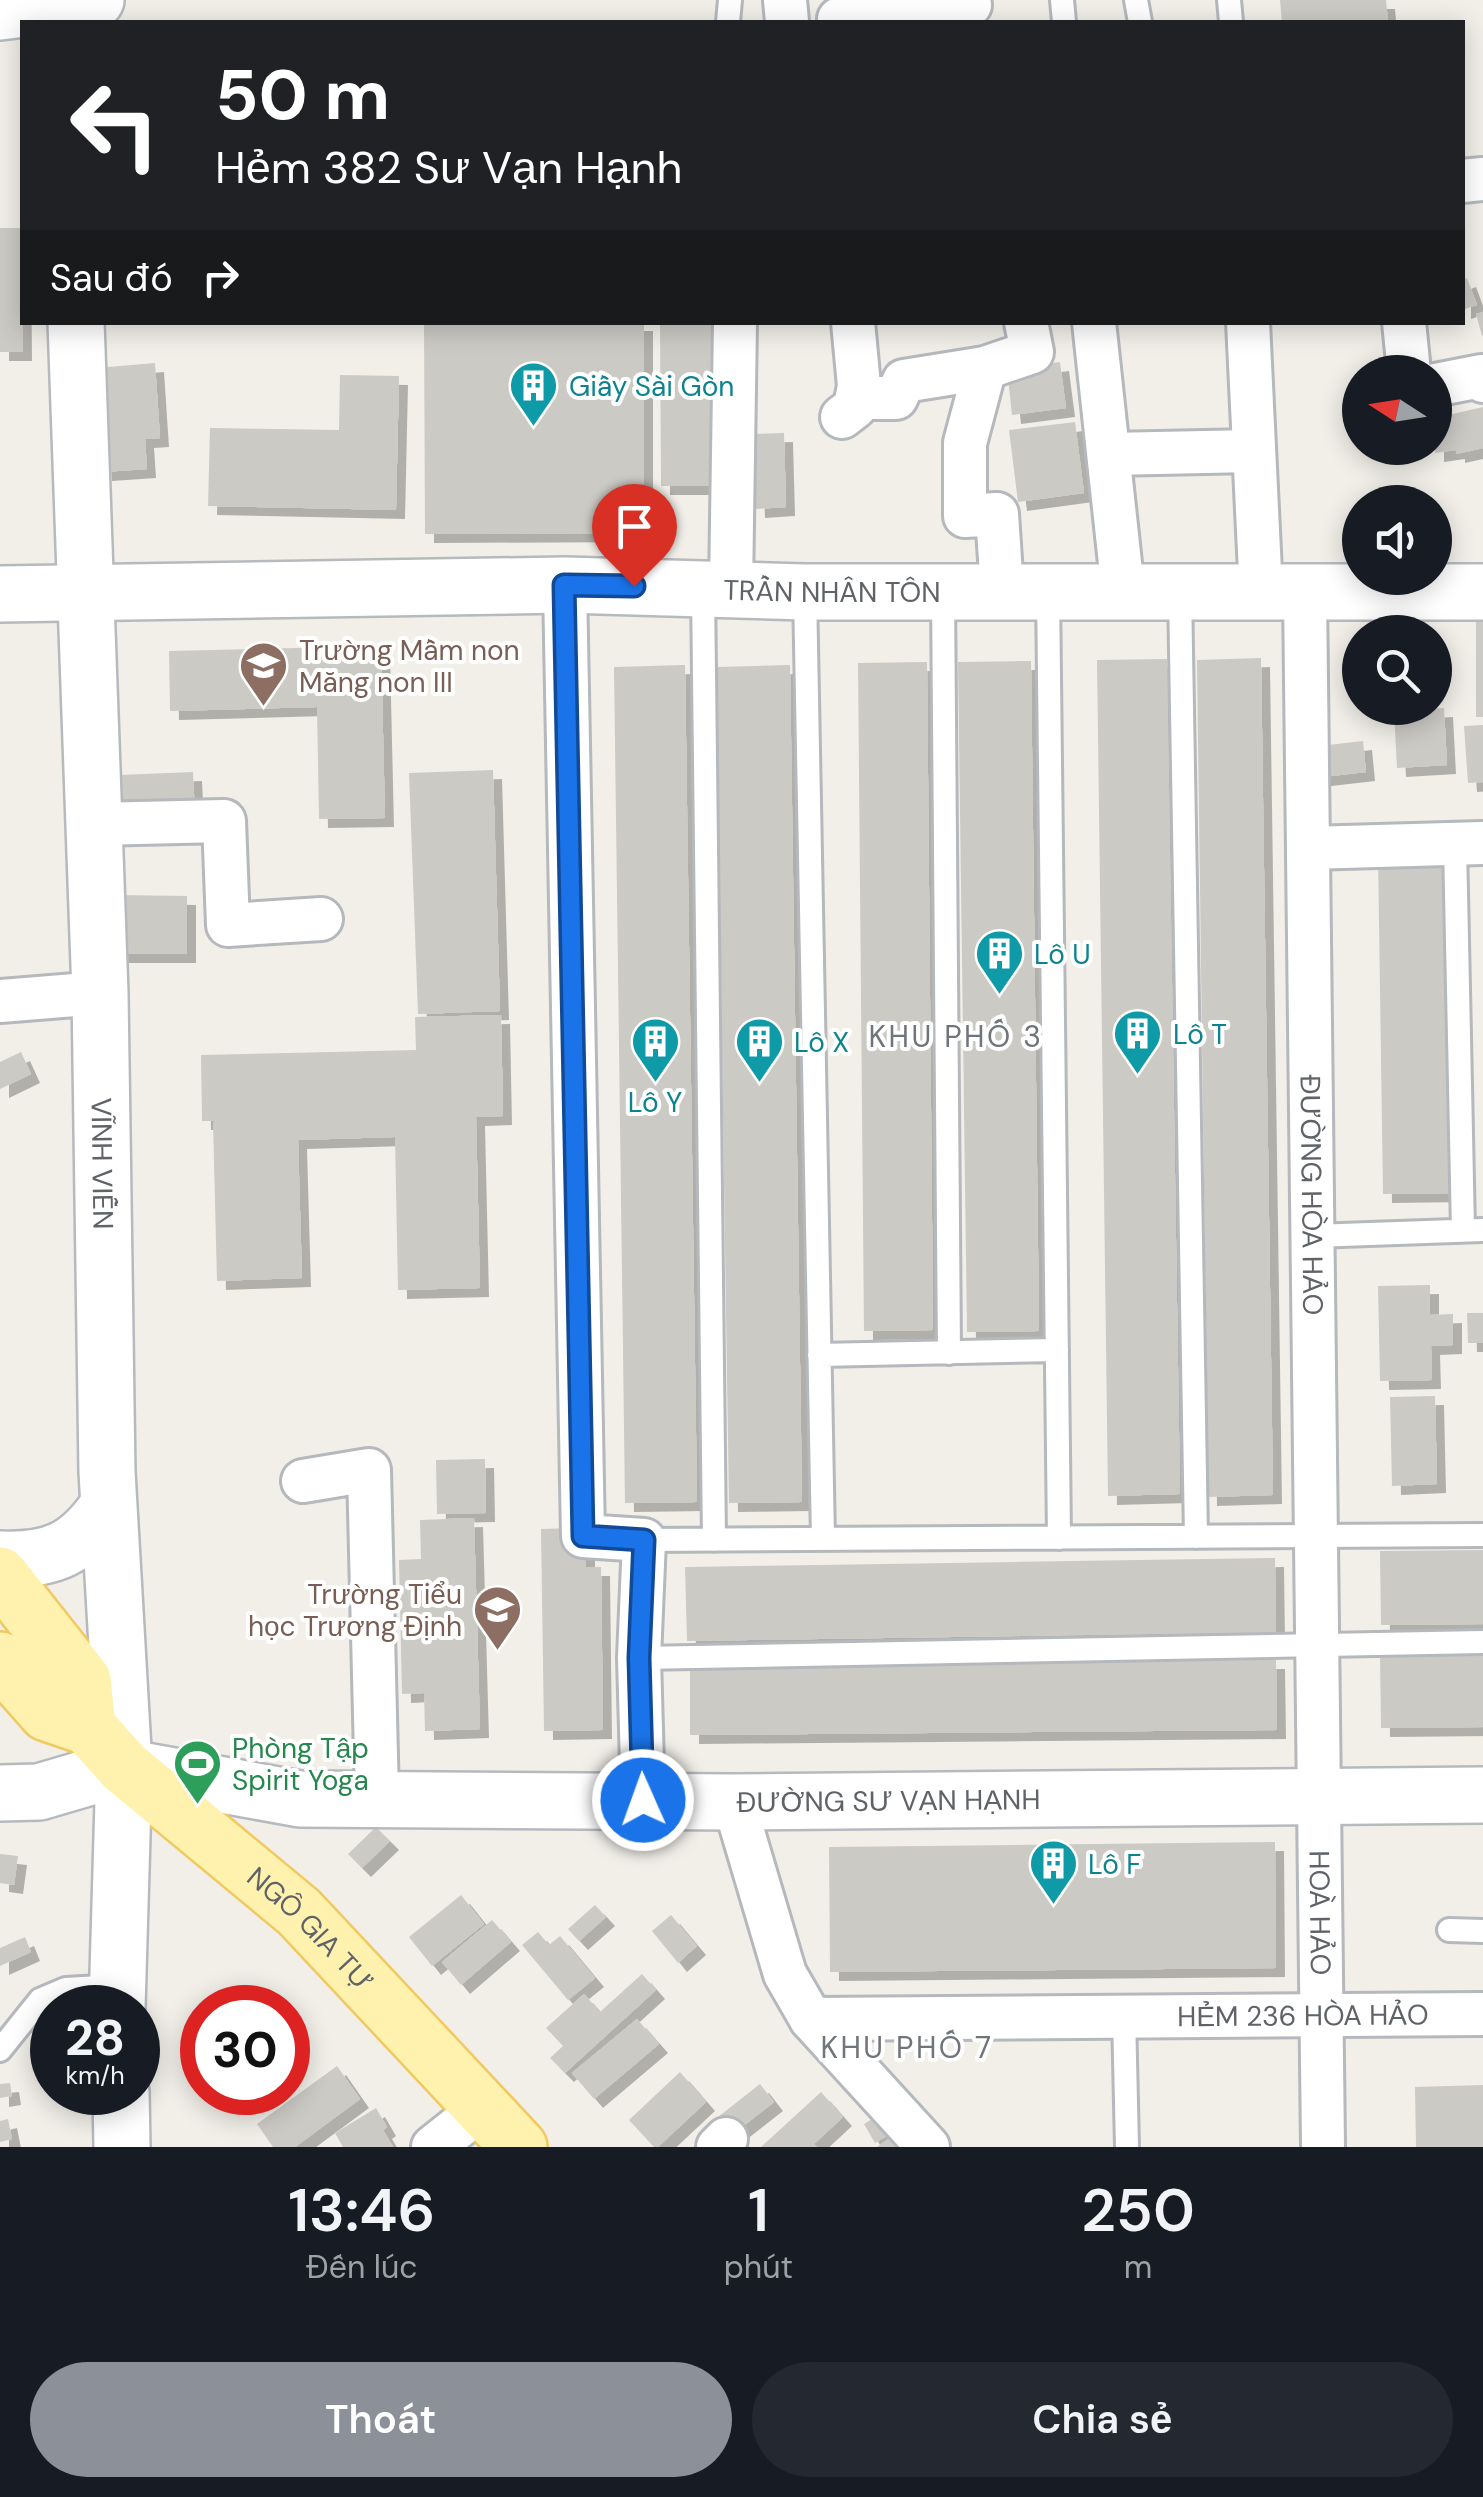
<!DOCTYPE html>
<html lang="vi">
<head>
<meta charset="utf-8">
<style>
	body { margin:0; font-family:"DM Sans",sans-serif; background:#242831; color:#f1f3f6; height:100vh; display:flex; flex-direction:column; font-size:38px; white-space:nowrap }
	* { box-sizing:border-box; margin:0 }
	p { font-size:32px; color:#9ea1a6 }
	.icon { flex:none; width:55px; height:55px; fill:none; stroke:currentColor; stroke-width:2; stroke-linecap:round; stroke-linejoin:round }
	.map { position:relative; height:2147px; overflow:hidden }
	.side { display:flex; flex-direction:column; background:#171b24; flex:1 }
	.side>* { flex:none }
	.guide { position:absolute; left:20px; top:20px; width:1445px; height:305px; border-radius:0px; box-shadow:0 5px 25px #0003; background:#202124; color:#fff; overflow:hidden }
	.needle { width:65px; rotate:282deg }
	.tools { position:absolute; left:1342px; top:355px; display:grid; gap:20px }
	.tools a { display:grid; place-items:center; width:110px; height:110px; border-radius:50%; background:#171b24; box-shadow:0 5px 25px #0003; font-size:50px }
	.speed { position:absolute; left:30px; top:1985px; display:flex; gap:20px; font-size:50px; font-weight:700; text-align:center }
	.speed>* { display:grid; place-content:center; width:130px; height:130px; border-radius:50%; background:#171b24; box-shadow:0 5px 25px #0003; line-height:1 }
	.speed small { font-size:25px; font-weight:400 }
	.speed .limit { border:15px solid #d22; background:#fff; color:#111 }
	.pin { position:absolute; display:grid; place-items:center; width:85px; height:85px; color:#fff; margin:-102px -42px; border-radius:50% 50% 50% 0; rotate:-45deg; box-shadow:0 0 10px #0007 }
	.pin .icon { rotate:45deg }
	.me { position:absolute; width:110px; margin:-55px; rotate:358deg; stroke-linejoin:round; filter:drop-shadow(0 0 8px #0008) }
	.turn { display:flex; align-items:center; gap:35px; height:210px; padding:0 30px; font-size:45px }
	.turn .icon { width:130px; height:130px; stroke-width:2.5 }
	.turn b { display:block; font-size:70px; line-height:85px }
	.then { display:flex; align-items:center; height:95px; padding:0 30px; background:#0003; gap:20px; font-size:38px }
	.eta { display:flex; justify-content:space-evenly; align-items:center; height:170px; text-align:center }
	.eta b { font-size:60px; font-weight:600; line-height:70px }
	.button { display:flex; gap:20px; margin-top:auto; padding:20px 30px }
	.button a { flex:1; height:115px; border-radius:60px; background:#8c9099; color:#fff; font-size:40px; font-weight:600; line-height:115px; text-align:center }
	.button a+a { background:#242831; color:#f1f3f6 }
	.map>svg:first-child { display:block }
	.building { fill:#cccac5; filter:url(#shadow) }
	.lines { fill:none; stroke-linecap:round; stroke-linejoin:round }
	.lane-casing { stroke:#b5b8bc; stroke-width:28 }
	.street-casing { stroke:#b5b8bc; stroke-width:48 }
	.secondary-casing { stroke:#b6babf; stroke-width:60 }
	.primary-casing { stroke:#f2c960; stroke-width:60 }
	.lane { stroke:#fff; stroke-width:22 }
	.street { stroke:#fff; stroke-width:42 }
	.secondary { stroke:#fff; stroke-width:55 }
	.primary { stroke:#fff2af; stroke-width:55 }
	.route-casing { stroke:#114b97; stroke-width:25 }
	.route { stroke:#1a73e8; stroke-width:18 }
	.labels { text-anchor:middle; stroke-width:8; stroke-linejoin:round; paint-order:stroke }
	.culture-label { font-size:28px; fill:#0d838f; stroke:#fff; text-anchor:start }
	.street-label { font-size:28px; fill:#5f6368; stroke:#fff }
	.education-label { font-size:28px; fill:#785e54; stroke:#fff; text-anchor:start }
	.leisure-label { font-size:28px; fill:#27864d; stroke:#fff; text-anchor:start }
	.neighbourhood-label { font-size:30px; letter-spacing:2.5px; fill:#70757a; stroke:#fff }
</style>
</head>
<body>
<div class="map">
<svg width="1483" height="2147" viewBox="0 0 1483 2147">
	<defs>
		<filter id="shadow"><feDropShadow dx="9" dy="9" stdDeviation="0" flood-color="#0004"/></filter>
	</defs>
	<rect width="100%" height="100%" fill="#f1efe8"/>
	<path class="building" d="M 1280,0 L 1386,0 L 1388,22 L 1282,22 Z
		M 0,228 L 22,228 L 23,352 L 0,352 Z
		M 1467,278 L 1477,305 L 1462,310 L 1462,280 Z
		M 1483,312 L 1483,335 L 1482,336 L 1476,314 Z
		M 424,322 L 644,322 L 644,533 L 425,534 Z
		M 660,322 L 720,322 L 720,486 L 661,486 Z
		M 1060,362 L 1066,408 L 1012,415 L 1007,369 Z
		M 155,363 L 160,438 L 145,439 L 147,469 L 103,472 L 96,368 Z
		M 340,375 L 399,376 L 396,510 L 208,506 L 210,428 L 339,430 Z
		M 1483,407 L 1483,448 L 1456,454 L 1456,450 L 1435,453 L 1435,418 Z
		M 1075,422 L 1084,493 L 1018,502 L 1009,430 Z
		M 784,433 L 786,507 L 756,509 L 753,434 Z
		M 1476,601 L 1483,601 L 1483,717 L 1476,717 Z
		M 381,646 L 385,818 L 319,819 L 317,707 L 170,711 L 169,651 Z
		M 1261,658 L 1273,1495 L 1208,1497 L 1197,660 Z
		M 1167,659 L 1180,1494 L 1108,1496 L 1097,660 Z
		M 1031,661 L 1039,1331 L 967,1332 L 958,662 Z
		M 927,662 L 933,1330 L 864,1331 L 858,663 Z
		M 685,665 L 697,1502 L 625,1503 L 614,667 Z
		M 790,665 L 802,1502 L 729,1503 L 716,667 Z
		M 1444,708 L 1447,765 L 1397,768 L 1394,711 Z
		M 1483,725 L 1483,782 L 1468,783 L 1464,726 Z
		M 1363,741 L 1366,772 L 1314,778 L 1310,747 Z
		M 493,770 L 500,1011 L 418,1014 L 409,773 Z
		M 193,772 L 195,815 L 122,819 L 120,775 Z
		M 1451,853 L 1456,1193 L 1383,1194 L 1378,854 Z
		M 116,895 L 187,896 L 187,954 L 116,954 Z
		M 501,1015 L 503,1116 L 476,1117 L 480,1288 L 398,1290 L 395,1137 L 298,1140 L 302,1278 L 217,1281 L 213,1121 L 202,1121 L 201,1055 L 416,1050 L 415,1017 Z
		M 21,1052 L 31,1074 L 0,1089 L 0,1062 Z
		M 1430,1285 L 1430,1315 L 1453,1314 L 1453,1345 L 1431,1346 L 1432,1380 L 1380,1381 L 1378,1286 Z
		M 1467,1313 L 1483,1313 L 1483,1343 L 1468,1343 Z
		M 1435,1396 L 1437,1484 L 1392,1486 L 1390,1397 Z
		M 485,1459 L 486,1513 L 437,1514 L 436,1460 Z
		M 474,1518 L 480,1729 L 425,1731 L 424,1693 L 402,1694 L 399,1560 L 421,1559 L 420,1520 Z
		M 574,1528 L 586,1542 L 586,1567 L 601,1567 L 603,1730 L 544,1731 L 541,1529 Z
		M 1483,1550 L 1483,1624 L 1381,1625 L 1380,1551 Z
		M 1275,1558 L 1276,1632 L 687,1641 L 685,1567 Z
		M 1483,1653 L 1483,1727 L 1381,1728 L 1380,1654 Z
		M 1276,1660 L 1277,1730 L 690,1735 L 690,1665 Z
		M 376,1827 L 390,1841 L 362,1868 L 348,1854 Z
		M 1275,1842 L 1276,1968 L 830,1972 L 829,1847 Z
		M 0,1854 L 18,1856 L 14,1885 L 0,1883 Z
		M 461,1895 L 484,1924 L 432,1966 L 409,1937 Z
		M 595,1905 L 606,1917 L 579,1941 L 568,1929 Z
		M 671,1915 L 697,1946 L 678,1963 L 652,1931 Z
		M 492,1920 L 511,1942 L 461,1985 L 442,1962 Z
		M 538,1932 L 549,1945 L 560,1936 L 595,1978 L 568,2000 L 522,1945 Z
		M 25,1937 L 31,1952 L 0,1966 L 0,1948 Z
		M 642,1974 L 656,1990 L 565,2073 L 550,2058 L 563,2046 L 546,2028 L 584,1994 L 600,2012 Z
		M 637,2019 L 659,2044 L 594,2099 L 572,2073 Z
		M 337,2066 L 360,2099 L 295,2147 L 273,2147 L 257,2124 Z
		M 680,2072 L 706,2102 L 658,2147 L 654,2147 L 629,2120 Z
		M 10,2083 L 12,2096 L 0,2098 L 0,2084 Z
		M 760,2084 L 774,2102 L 732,2135 L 718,2117 Z
		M 1483,2085 L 1483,2147 L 1416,2147 L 1415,2087 Z
		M 821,2092 L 843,2117 L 814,2144 L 817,2147 L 761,2147 Z
		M 376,2108 L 387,2127 L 383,2130 L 393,2147 L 343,2147 L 335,2133 Z
		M 890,2108 L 902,2127 L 875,2143 L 864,2124 Z
		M 8,2119 L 12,2139 L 0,2142 L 0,2121 Z
		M 899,2132 L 909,2147 L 877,2147 Z"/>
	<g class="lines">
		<defs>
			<path id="lane" d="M 1062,0 L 1064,22
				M 1136,0 L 1140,22
				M 1229,0 L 1231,22
				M 728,22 L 730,0
				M 703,587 L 714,1540
				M 943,590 L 949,1353
				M 1048,590 L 1059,1538
				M 1180,591 L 1196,1537
				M 805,592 L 823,1539
				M 1455,844 L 1463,1230
				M 1313,1236 L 1483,1230
				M 819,1355 L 1057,1350
				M 644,1540 L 1483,1535
				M 639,1658 L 1483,1642
				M 1449,1930 L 1483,1931
				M 1124,2015 L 1127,2147
				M 0,2050 L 40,2000 L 66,1989 L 117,1986"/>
			<g id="street">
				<path d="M 785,0 L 787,22"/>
				<path d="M 840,22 L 839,19 L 970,5"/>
				<path d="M 1462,181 L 1483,179"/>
				<path d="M 1094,322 L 1123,591"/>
				<path d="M 1248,322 L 1261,593"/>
				<path d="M 1404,322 L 1409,372"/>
				<path d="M 985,368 L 965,443 L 965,516 L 997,514 L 1002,590"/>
				<path d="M 1435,385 L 1481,376 L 1483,381"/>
				<path d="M 857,398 L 896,398 L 904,381 L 985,368 L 1032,352 L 1026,322"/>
				<path d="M 842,417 L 855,407 L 859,386 L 853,322"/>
				<path d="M 1109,454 L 1253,451"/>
				<path d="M 565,585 L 583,1536 L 644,1540 L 639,1658 L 643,1801"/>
				<path d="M 731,588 L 735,322"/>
				<path id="s1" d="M 1305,593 L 1323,2147"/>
				<path d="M 94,824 L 224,821 L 228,925 L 321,919"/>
				<path d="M 1308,848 L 1483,843"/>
				<path d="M 0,1001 L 100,993"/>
				<path d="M 303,1481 L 369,1470 L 377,1797"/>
				<path d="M 734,1802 L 785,1974 L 811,2019 L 928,2147"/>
				<path id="s2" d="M 811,2019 L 1483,2014"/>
				<path d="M 433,2147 L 482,2108"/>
				<path d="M 718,2147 L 726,2139"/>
			</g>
			<g id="secondary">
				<path d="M 0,12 L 96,0"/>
				<path id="s3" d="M 76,322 L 100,993 L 107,1472 L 124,1767 L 117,2008"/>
				<path id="s4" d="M 0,594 L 565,585 L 805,592 L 1483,592"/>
				<path d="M 0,1559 C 52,1561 79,1549 108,1506"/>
				<path id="s5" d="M 0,1793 L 39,1792 L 124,1767 L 300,1799 L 734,1802 L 1483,1795"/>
				<path d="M 121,2092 L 122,2147"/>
			</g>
			<g id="primary">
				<path d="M 0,1575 L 83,1680 L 88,1727"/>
				<path id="s6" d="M 0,1660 L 47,1713 L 88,1727 L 124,1767 L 299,1912 L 519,2147"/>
			</g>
		</defs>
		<use href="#lane" class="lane-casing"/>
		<use href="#street" class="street-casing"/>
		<use href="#secondary" class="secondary-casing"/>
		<use href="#primary" class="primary-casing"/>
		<use href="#lane" class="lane"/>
		<use href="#street" class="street"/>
		<use href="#secondary" class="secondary"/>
		<use href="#primary" class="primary"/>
	</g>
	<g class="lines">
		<defs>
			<path id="route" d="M 634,586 L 564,585 L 583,1536 L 644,1540 L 639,1658 L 643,1800"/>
		</defs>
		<use href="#route" class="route-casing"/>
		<use href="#route" class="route"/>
	</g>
	<defs>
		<symbol id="building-pin" viewBox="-11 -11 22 30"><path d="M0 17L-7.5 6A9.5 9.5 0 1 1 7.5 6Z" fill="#0f9aa8" stroke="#fff"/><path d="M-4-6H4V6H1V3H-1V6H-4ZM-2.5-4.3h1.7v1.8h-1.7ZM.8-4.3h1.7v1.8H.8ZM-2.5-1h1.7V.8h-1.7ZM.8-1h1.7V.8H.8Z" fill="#fff"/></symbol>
		<symbol id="school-pin" viewBox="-11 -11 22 30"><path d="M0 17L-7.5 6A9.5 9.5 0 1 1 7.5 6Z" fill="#8d6e63" stroke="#fff"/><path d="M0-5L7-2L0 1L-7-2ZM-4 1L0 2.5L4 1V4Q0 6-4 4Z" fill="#fff"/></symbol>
		<symbol id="stadium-pin" viewBox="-11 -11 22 30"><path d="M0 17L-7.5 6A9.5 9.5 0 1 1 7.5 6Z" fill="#2e9e5b" stroke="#fff"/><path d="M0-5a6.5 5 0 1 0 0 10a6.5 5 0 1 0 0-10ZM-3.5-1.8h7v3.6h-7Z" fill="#fff"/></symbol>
	</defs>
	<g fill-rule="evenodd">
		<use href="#building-pin" x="506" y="358" width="55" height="75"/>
		<use href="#school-pin" x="236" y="638" width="55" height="75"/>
		<use href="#building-pin" x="972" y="926" width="55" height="75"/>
		<use href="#building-pin" x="1110" y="1006" width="55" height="75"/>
		<use href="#building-pin" x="628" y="1014" width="55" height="75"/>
		<use href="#building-pin" x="732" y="1014" width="55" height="75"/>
		<use href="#school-pin" x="470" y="1582" width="55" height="75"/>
		<use href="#stadium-pin" x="170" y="1736" width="55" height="75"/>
		<use href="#building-pin" x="1026" y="1836" width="55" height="75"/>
	</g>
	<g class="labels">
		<g class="culture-label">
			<text x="569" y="396">Giầy Sài Gòn</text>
			<text x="1034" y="964">Lô U</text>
			<text x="1173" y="1044">Lô T</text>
			<text x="794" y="1052">Lô X</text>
			<text x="655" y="1112" text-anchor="middle">Lô Y</text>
			<text x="1088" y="1874">Lô F</text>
		</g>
		<g class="street-label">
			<text dy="10" stroke="none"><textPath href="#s4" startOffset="832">TRẦN NHÂN TÔN</textPath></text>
			<text dy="10" stroke="none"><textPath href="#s3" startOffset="842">VĨNH VIỄN</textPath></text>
			<text dy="10" stroke="none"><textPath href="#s1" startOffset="602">ĐƯỜNG HÒA HẢO</textPath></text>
			<text dy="10" stroke="none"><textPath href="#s5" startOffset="895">ĐƯỜNG SƯ VẠN HẠNH</textPath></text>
			<text dy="10" stroke="none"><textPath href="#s1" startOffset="1320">HOÀ HẢO</textPath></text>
			<text dy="10" stroke="none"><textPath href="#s6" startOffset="415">NGÔ GIA TỰ</textPath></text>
			<text dy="10" stroke="none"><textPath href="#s2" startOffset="492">HẺM 236 HÒA HẢO</textPath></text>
		</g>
		<g class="education-label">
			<text x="299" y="660">Trường Mầm non<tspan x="299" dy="32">Măng non III</tspan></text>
			<text x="462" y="1604" text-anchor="end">Trường Tiểu<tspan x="462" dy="32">học Trương Định</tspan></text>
		</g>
		<g class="leisure-label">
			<text x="232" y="1758">Phòng Tập<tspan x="232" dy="32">Spirit Yoga</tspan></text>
		</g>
		<g class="neighbourhood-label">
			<text x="956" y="1047">KHU PHỐ 3</text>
			<text x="907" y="2058">KHU PHỐ 7</text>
		</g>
	</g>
</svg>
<div class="tools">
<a><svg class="needle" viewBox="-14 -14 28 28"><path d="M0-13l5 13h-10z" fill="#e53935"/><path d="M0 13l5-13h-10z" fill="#9ea1a6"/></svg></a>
<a><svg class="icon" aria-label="sound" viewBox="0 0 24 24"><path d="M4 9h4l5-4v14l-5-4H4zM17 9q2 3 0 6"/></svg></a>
<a><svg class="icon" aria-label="search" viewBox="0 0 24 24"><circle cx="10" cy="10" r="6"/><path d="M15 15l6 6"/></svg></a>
</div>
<div class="speed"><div>28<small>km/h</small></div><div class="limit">30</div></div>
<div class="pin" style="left:634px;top:586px;background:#d93025"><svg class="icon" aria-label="arrive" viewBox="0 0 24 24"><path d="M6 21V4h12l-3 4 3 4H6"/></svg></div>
<svg class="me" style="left:643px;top:1800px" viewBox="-20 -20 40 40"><circle r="17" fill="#1a73e8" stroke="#fff" stroke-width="3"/><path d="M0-11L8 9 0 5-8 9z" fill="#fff"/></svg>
<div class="guide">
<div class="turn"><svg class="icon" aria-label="left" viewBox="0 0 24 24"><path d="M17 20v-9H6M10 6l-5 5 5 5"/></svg><div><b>50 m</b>Hẻm 382 Sư Vạn Hạnh</div></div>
<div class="then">Sau đó<svg class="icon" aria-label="right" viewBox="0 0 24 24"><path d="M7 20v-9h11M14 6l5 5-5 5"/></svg></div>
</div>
</div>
<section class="side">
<div class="eta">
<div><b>13:46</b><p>Đến lúc</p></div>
<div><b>1</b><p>phút</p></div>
<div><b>250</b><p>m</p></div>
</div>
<div class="button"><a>Thoát</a><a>Chia sẻ</a></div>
</section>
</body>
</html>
